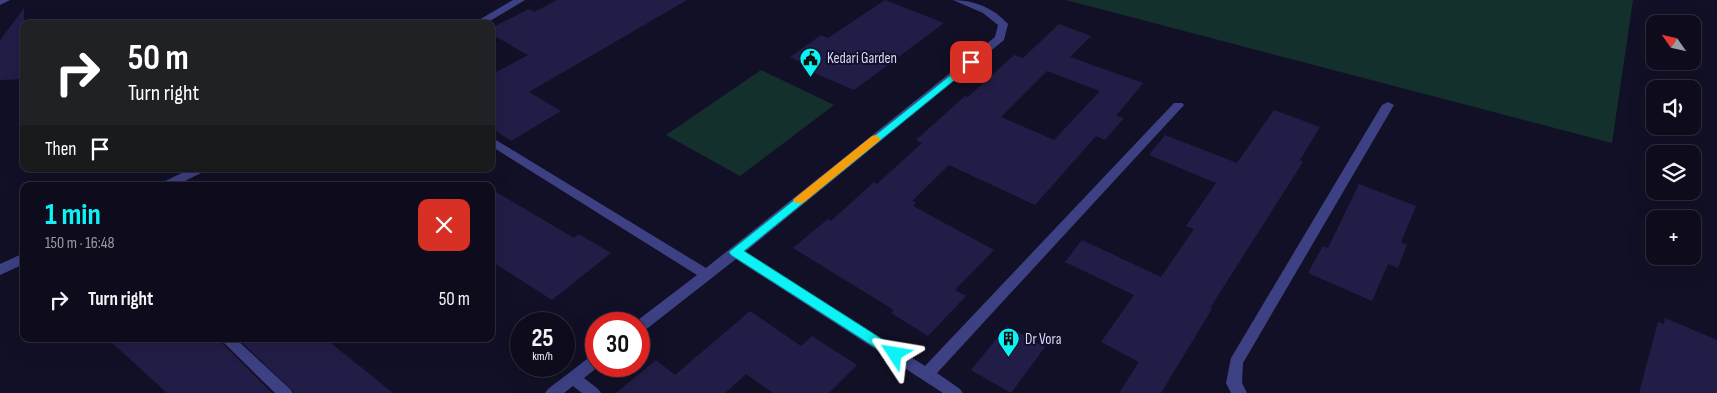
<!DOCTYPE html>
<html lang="en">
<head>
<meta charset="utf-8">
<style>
	body { margin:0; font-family:"Sofia Sans Condensed",sans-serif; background:#1c1a29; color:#f1f3f6; height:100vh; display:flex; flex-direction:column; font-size:19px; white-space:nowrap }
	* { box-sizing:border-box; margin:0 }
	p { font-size:16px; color:#9b9ba3 }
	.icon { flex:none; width:28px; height:28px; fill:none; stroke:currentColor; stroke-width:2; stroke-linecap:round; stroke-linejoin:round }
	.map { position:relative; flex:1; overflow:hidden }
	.panel { position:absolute; left:20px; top:182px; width:475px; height:160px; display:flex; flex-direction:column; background:#0e0c1c; border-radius:10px; box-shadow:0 5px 20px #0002,0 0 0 1px #2e2c3b }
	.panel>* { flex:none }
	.banner { position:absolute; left:20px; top:20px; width:475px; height:152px; border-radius:10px; box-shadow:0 5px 20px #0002,0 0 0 1px #2e2c3b; background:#202124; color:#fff; overflow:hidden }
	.needle { width:32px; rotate:304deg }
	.tools { position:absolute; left:1646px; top:15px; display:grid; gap:10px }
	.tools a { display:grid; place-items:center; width:55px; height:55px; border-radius:10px; background:#0e0c1c; box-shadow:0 5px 20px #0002,0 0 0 1px #2e2c3b; font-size:25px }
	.speed { position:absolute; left:510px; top:312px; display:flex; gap:10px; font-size:25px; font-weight:700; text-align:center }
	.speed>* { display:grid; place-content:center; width:65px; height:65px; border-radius:50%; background:#0e0c1c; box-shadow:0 5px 20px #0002,0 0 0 1px #2e2c3b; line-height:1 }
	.speed small { font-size:12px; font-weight:400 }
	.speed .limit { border:8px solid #d22; background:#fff; color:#111 }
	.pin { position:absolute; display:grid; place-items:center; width:42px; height:42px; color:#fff; margin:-21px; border-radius:10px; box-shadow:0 2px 8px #0006 }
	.me { position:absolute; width:55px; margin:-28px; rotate:303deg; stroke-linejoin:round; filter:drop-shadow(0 0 4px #0008) }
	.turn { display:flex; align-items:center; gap:18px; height:105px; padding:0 25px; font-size:22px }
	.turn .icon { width:65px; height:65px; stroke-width:2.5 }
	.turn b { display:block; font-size:35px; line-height:42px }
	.then { display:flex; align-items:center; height:48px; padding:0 25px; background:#0003; gap:10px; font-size:19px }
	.round { display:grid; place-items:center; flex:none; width:52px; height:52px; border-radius:10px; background:#1c1a29 }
	.headline { display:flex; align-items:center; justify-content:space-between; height:85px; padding:0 25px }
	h1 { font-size:30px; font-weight:700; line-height:38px; color:#0cf3f5 }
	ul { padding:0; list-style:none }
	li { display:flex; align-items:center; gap:15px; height:65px; padding:0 25px }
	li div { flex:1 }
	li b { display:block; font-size:19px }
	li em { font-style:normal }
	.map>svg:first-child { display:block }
	.green { fill:#14302d }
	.building { fill:#221d47; fill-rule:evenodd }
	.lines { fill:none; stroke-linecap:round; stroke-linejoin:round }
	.minor { fill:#3d4183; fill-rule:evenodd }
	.route { fill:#0cf3f5; stroke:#089e9f }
	.slow { fill:#f59e0b }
	.labels { text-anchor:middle; stroke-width:4; stroke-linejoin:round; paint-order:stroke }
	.poi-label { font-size:15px; fill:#d8d7fd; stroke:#121026; text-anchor:start }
</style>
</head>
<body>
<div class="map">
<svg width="1717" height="393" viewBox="0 0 1717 393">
	<rect width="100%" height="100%" fill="#121026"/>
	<path class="green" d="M 1066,0 L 1633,0 L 1612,143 Z
		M 761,70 L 834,105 L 740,176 L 666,135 Z"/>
	<path class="building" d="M 557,0 L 687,0 L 529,92 L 561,111 L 511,141 L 491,128 L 491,75 L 528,55 L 491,34 L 491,28 L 529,9 L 534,12 Z
		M 885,0 L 944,23 L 854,90 L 803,68 L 807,65 L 790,57 L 821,35 L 828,38 Z
		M 24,8 L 24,79 L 0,80 L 0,40 Z
		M 1059,24 L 1091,36 L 1070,57 L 1143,83 L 1116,116 L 1124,118 L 1105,140 L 1096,136 L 1035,205 L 949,165 L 912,201 L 916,202 L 913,206 L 994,250 L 955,290 L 966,296 L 928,336 L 891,313 L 894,310 L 793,248 L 828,219 L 831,221 L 874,182 L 877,184 L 922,143 L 916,140 L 965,96 L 968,97 L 1014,55 L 1023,58 ZM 1047,71 L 1100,91 L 1054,140 L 1001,117 Z
		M 1274,110 L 1320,127 L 1300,160 L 1303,162 L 1210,308 L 1212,309 L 1161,393 L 1119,393 L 1139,362 L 1101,342 L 1134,295 L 1065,262 L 1082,240 L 1161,277 L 1194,229 L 1186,226 L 1216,183 L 1149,155 L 1165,135 L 1237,163 Z
		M 1359,184 L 1416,206 L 1401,242 L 1407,245 L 1398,268 L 1388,264 L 1372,301 L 1308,273 L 1323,246 L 1328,248 Z
		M 491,189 L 574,238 L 579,234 L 611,253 L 552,300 L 491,261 Z
		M 750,311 L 801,346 L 812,336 L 857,365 L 829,393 L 773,393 L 746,374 L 725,393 L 616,393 L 656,360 L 675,375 Z
		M 1665,318 L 1717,340 L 1717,393 L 1639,393 L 1658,322 L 1664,324 Z
		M 1007,326 L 1045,347 L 1011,393 L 971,370 Z
		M 108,339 L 218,339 L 272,393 L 167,393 Z
		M 238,339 L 326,339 L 393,393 L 295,393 Z"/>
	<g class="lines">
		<path class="minor" d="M 0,0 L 10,0 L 0,5 Z
			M 513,0 L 525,0 L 485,24 L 472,24 Z
			M 953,0 C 974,0 994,8 1008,24 L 1004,40 L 745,252 L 925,366 L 1174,103 L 1182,103 L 1184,105 L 937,373 L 960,389 L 963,393 L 943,393 L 736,259 L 644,331 L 639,333 L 639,324 L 634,323 L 697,275 L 491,146 L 491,137 L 706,268 L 995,37 L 998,25 L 983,13 Z
			M 1388,102 L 1394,105 L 1243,363 L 1242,383 L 1247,393 L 1231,393 L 1226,383 L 1231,358 L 1382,105 Z
			M 190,169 L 205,169 L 203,172 L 175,186 L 159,186 L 161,183 Z
			M 24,253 L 24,264 L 0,275 L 0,264 Z
			M 220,339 L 236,339 L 290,389 L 293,393 L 275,393 Z
			M 596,354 L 596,366 L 599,366 L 584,378 L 598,389 L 601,393 L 582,393 L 573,386 L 564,393 L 545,393 L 548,389 L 591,356 Z"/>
	</g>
	<path class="route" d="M 971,59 L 974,60 L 974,64 L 744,251 L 899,350 L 901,354 L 899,358 L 895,360 L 731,255 L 729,252 Z"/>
	<path class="slow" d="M 876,135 L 881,139 L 879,141 L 803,203 L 795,203 L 793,200 L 795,198 L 872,136 Z"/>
	<defs>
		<symbol id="civic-pin" viewBox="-11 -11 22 30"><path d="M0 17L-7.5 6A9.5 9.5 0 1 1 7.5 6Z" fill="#0cf3f5" stroke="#121026"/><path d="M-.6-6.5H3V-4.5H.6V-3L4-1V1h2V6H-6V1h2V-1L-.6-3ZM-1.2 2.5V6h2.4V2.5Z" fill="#111"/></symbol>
		<symbol id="building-pin" viewBox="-11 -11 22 30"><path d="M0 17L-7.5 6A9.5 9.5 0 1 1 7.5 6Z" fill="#0cf3f5" stroke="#121026"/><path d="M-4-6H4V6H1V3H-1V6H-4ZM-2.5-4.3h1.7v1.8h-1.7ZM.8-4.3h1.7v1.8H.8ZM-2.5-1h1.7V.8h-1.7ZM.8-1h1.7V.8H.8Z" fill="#111"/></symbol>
	</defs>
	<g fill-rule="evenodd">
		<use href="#civic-pin" x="798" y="46" width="25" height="34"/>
		<use href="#building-pin" x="996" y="326" width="25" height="34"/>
	</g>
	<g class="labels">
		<g class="poi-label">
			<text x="827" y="63">Kedari Garden</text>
			<text x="1025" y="344">Dr Vora</text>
		</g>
	</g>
</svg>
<div class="tools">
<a><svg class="needle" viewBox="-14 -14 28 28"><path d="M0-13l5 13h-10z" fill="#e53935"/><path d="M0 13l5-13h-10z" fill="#9b9ba3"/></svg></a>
<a><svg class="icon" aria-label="sound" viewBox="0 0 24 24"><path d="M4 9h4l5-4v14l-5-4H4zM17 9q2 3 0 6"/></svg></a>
<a><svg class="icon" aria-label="layers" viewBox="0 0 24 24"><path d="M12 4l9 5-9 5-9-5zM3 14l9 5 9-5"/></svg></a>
<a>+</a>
</div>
<div class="speed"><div>25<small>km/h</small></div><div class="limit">30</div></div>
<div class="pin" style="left:971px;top:62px;background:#d93025"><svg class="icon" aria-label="arrive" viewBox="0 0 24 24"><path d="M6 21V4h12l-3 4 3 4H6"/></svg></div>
<svg class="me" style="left:895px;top:354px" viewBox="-20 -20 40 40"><path d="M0-17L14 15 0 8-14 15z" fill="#0cf3f5" stroke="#fff" stroke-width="4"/></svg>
<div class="banner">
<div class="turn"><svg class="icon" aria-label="right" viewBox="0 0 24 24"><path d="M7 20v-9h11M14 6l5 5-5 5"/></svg><div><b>50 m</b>Turn right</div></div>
<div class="then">Then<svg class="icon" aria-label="arrive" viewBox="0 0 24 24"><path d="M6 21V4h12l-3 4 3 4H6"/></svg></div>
</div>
<section class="panel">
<div class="headline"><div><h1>1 min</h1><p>150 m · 16:48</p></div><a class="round" style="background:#d93025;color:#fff"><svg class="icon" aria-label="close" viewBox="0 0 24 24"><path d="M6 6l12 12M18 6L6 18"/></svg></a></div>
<ul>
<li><svg class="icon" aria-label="right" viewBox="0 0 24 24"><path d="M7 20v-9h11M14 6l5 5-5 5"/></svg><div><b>Turn right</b></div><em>50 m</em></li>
</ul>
</section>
</div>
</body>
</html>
